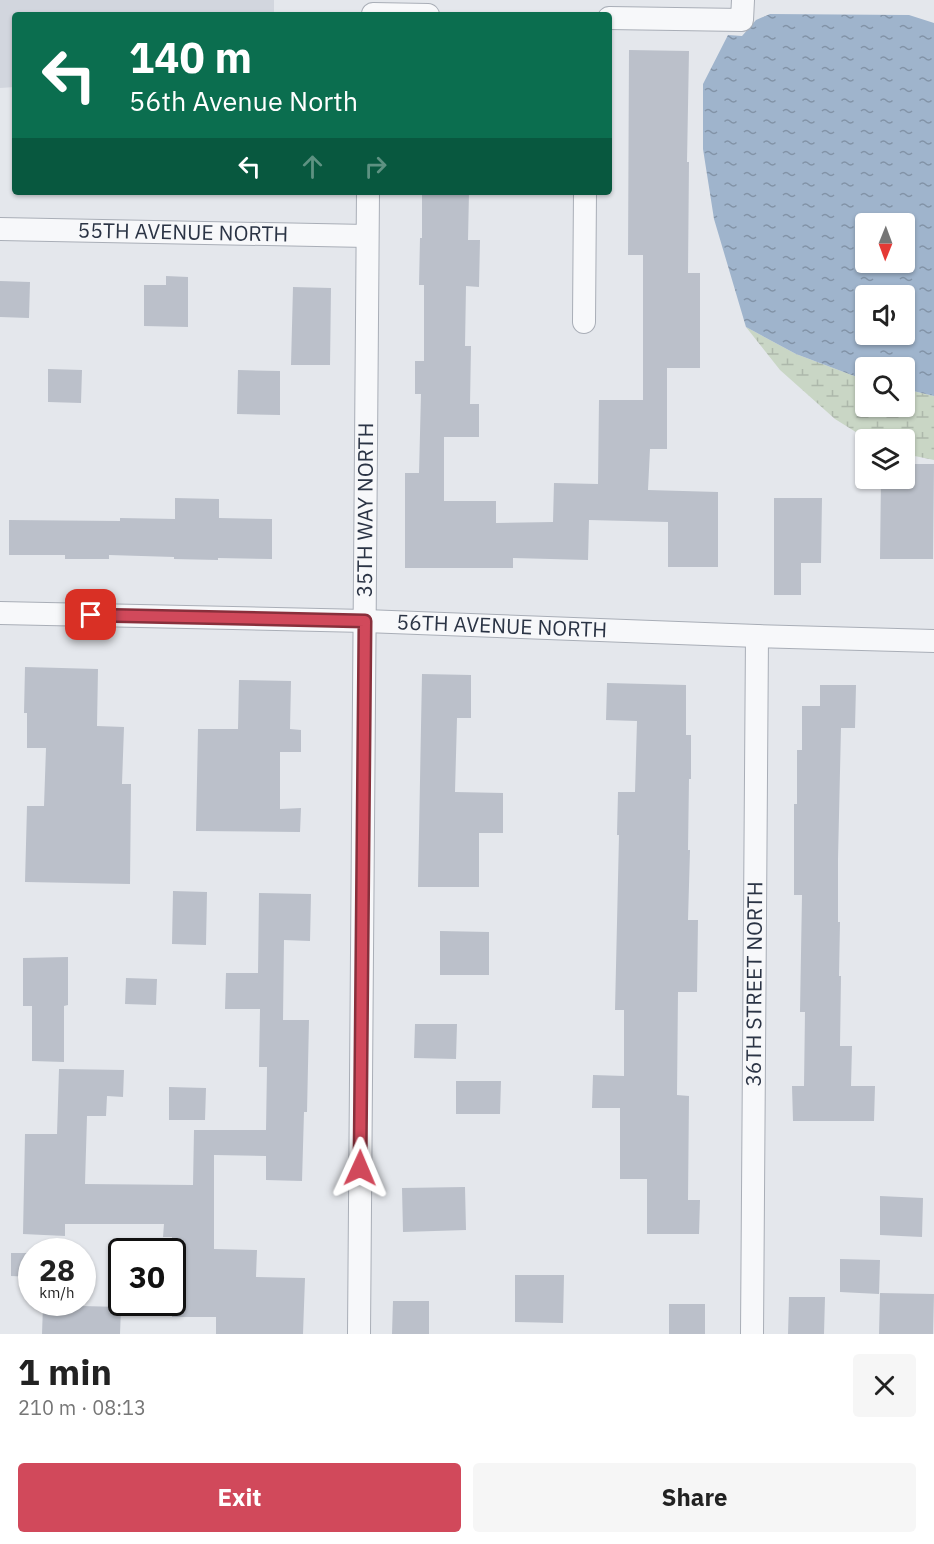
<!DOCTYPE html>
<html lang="en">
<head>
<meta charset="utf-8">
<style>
	body { margin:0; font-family:"IBM Plex Sans",sans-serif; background:#f6f6f6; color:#222; height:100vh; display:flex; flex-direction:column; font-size:22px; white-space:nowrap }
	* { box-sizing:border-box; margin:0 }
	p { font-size:20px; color:#767676 }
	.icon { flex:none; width:33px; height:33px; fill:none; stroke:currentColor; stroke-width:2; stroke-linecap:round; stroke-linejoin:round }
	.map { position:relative; height:1334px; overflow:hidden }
	.drawer { display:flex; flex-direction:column; background:#fff; flex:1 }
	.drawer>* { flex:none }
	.hud { position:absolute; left:12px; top:12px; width:600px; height:183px; border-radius:6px; box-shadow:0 2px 4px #0004; background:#0b6e4f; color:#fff; overflow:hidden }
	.needle { width:39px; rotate:181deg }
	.fabs { position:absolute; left:855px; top:213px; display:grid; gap:12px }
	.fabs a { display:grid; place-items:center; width:60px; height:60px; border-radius:6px; background:#fff; box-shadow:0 2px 4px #0004; font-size:30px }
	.speed { position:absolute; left:18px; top:1238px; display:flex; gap:12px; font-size:30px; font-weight:700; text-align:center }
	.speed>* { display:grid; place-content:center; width:78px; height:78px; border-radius:50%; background:#fff; box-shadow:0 2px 4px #0004; line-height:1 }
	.speed small { font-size:15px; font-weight:400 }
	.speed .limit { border:3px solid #111; border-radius:9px; background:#fff; color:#111 }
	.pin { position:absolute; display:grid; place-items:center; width:51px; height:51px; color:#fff; margin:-26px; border-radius:12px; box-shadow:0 3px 9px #0006 }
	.me { position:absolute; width:66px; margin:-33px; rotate:1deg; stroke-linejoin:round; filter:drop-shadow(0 0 4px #0008) }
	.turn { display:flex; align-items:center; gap:21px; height:126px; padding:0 18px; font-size:27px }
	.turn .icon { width:78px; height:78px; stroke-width:2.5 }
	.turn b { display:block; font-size:42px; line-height:51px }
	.lanes { display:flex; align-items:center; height:57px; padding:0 18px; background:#0003; justify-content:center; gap:30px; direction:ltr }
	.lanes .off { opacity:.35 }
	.round { display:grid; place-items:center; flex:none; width:63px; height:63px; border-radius:6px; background:#f6f6f6 }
	.headline { display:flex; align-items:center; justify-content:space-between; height:102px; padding:0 18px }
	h1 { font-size:36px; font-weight:700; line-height:45px }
	.action { display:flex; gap:12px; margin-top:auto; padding:12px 18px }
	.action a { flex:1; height:69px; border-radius:6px; background:#d1495b; color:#fff; font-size:24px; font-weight:700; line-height:69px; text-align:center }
	.action a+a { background:#f6f6f6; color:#222 }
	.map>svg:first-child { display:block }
	.built { fill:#d2d6de }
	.wetland { fill:url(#wetland-marsh) }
	.water { fill:url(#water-ripples); fill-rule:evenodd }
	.building { fill:#bbc0ca }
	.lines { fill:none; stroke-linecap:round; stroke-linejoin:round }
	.street-casing { stroke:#a9aeb7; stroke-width:24 }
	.street { stroke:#f7f8fa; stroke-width:22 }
	.route-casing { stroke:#882f3b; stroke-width:15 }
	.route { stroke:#d1495b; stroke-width:10 }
	.labels { text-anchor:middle; stroke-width:6; stroke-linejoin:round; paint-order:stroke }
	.street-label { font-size:21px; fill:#2b3445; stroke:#f4f6f9 }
</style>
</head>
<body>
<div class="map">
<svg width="934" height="1334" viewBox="0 0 934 1334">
	<defs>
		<pattern id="wetland-marsh" width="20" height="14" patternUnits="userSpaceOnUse" patternTransform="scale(1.5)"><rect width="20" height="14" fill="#c9d6c5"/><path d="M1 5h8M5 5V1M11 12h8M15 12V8" fill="none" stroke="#adb8ab"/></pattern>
		<pattern id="water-ripples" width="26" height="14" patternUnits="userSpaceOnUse" patternTransform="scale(1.5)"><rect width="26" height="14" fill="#9fb4cc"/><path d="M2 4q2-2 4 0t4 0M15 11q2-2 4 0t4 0" fill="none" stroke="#8293a7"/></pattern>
	</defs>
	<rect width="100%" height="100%" fill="#e4e7ec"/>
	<path class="built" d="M 0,0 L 274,0 L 274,15 L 15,15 L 15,87 L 0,88 Z"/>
	<path class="wetland" d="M 746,327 L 796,354 L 865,380 L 866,406 L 904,406 L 905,389 L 934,396 L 934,460 L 905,454 L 904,440 L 867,439 L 835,419 L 780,370 Z"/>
	<path class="water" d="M 770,14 L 909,15 L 934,23 L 934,396 L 905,389 L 904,368 L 866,368 L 865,380 L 796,354 L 746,327 L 714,219 L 703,149 L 703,84 L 728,35 L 742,36 L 756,20 ZM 866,224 L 904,224 L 904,262 L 866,262 ZM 866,296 L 904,296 L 904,334 L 866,334 Z"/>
	<path class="building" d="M 629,50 L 689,51 L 687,162 L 689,162 L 688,273 L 700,273 L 700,368 L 667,368 L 667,449 L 650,449 L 648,490 L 718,492 L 718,567 L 668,567 L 668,522 L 589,520 L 588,560 L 513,558 L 513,568 L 405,568 L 405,473 L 419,473 L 421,394 L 415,394 L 415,361 L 424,361 L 424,285 L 419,285 L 420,238 L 422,238 L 422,192 L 469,192 L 468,240 L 480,240 L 479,287 L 466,286 L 465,346 L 471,346 L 470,404 L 479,404 L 479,437 L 444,437 L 444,501 L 496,501 L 496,523 L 553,522 L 554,483 L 598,484 L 599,400 L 643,400 L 643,255 L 628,255 Z
		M 166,276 L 188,277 L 188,327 L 144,326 L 144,285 L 166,285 Z
		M 0,281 L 30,282 L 29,318 L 0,317 Z
		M 293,287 L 331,288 L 330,365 L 291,365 Z
		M 48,369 L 82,370 L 81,403 L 48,402 Z
		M 238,370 L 280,371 L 280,415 L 237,414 Z
		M 904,464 L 934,464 L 933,559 L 880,559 L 881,478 L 904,478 Z
		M 175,498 L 219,499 L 219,518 L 272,519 L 272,559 L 218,558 L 218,560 L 174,559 L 174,557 L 109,555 L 109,559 L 65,559 L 65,555 L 9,555 L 9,520 L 120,521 L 120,518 L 175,519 Z
		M 774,498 L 822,498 L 821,563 L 801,563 L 801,595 L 774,595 Z
		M 25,667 L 98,669 L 97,726 L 124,727 L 122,784 L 131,784 L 130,884 L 25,882 L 27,806 L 44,806 L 46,748 L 27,748 L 27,713 L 24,713 Z
		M 422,674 L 471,675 L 471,718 L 457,718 L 455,792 L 503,793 L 503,833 L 479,833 L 479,887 L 418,887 Z
		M 239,680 L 291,681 L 290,729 L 301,730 L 301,752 L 280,752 L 280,809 L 301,808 L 300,832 L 196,831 L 198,729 L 238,729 Z
		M 607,683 L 686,685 L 686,735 L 691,735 L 691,779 L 689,779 L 688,850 L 690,850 L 688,920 L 698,920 L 697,992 L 678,992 L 677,1095 L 689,1096 L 688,1200 L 700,1200 L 699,1234 L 647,1234 L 647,1179 L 620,1179 L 620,1108 L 592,1108 L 593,1075 L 624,1076 L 624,1010 L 615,1010 L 619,835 L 617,835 L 618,792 L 635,792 L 637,721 L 606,720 Z
		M 820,685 L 856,685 L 855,728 L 841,728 L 838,859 L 838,922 L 840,922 L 839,976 L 841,976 L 840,1046 L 852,1046 L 851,1086 L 875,1086 L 874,1121 L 793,1121 L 792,1086 L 804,1086 L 805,1012 L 800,1012 L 802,895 L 794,895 L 794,804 L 797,804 L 797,750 L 802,750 L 802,706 L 820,706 Z
		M 173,891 L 207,892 L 206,945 L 172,944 Z
		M 259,893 L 311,894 L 310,941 L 284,940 L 283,1020 L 309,1020 L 307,1112 L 304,1112 L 302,1181 L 266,1180 L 266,1156 L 214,1155 L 214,1249 L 257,1250 L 256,1277 L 305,1278 L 303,1334 L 216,1334 L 216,1317 L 172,1317 L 172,1237 L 163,1237 L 164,1224 L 65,1224 L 65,1236 L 23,1234 L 25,1134 L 57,1134 L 59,1069 L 124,1070 L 123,1097 L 107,1096 L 106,1116 L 87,1116 L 85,1184 L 193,1185 L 194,1130 L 266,1130 L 267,1067 L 259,1067 L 260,1009 L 225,1009 L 226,973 L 258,973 Z
		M 440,931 L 489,932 L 489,975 L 440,975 Z
		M 68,957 L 68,1005 L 64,1006 L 64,1062 L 32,1061 L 32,1006 L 23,1006 L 23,958 Z
		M 126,978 L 157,979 L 156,1005 L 125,1004 Z
		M 415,1024 L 457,1024 L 456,1059 L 414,1058 Z
		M 456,1081 L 501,1081 L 500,1114 L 456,1114 Z
		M 169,1087 L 206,1088 L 205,1120 L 169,1120 Z
		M 465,1187 L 466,1230 L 403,1232 L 402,1188 Z
		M 880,1196 L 923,1198 L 922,1237 L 880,1235 Z
		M 11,1253 L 32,1253 L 32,1277 L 11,1276 Z
		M 840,1259 L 880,1260 L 879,1294 L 840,1292 Z
		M 515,1275 L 564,1275 L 563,1323 L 515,1322 Z
		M 880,1293 L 934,1294 L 933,1334 L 879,1334 Z
		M 789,1297 L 825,1297 L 824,1334 L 788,1334 Z
		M 393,1301 L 429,1301 L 429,1334 L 392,1334 Z
		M 669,1304 L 705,1304 L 705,1334 L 669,1334 Z
		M 43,1305 L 121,1307 L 120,1334 L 42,1334 Z"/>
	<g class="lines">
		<defs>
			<g id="street">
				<path d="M 373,14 L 428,15"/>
				<path d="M 609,18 L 742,20 L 743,0"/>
				<path id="s1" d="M 0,229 L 367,236"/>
				<path d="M 584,322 L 585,192"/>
				<path id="s2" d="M 0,613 L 365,621 L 757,636 L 934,641"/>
				<path id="s3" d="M 359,1334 L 368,192"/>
				<path id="s4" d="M 752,1334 L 757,636"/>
			</g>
		</defs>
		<use href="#street" class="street-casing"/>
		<use href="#street" class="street"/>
	</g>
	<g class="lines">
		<defs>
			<path id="route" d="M 91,615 L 365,621 L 360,1168"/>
		</defs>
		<use href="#route" class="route-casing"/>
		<use href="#route" class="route"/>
	</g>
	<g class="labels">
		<g class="street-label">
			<text dy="7" stroke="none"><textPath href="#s1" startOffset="183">55TH AVENUE NORTH</textPath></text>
			<text dy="7" stroke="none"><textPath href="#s3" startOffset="824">35TH WAY NORTH</textPath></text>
			<text dy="7" stroke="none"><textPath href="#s2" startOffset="502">56TH AVENUE NORTH</textPath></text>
			<text dy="7" stroke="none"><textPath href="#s4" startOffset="350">36TH STREET NORTH</textPath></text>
		</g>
	</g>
</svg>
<div class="fabs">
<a><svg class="needle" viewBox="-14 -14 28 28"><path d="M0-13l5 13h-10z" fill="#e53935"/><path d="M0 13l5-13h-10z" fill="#767676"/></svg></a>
<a><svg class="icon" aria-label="sound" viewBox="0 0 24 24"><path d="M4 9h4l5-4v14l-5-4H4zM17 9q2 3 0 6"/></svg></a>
<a><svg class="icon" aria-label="search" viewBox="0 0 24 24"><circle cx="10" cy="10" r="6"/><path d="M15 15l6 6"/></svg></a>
<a><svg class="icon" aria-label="layers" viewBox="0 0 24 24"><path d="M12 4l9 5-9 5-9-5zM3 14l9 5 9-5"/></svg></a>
</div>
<div class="speed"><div>28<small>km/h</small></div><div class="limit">30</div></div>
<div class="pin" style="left:91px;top:615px;background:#d93025"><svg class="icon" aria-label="arrive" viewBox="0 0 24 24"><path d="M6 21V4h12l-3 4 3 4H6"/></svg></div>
<svg class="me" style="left:360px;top:1168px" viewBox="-20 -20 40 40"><path d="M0-17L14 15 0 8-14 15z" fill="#d1495b" stroke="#fff" stroke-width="4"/></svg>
<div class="hud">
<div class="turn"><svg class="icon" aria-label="left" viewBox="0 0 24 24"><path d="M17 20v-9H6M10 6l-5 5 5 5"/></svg><div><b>140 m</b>56th Avenue North</div></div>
<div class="lanes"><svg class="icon" aria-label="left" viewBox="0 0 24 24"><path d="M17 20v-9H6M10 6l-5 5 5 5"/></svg><svg class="icon off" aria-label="ahead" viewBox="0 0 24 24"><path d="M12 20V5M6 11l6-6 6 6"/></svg><svg class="icon off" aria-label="right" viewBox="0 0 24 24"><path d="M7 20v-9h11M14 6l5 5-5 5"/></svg></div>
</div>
</div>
<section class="drawer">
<div class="headline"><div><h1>1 min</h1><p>210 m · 08:13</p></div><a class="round"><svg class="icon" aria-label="close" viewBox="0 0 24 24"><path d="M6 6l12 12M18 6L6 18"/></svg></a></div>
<div class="action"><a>Exit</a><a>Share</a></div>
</section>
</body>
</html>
